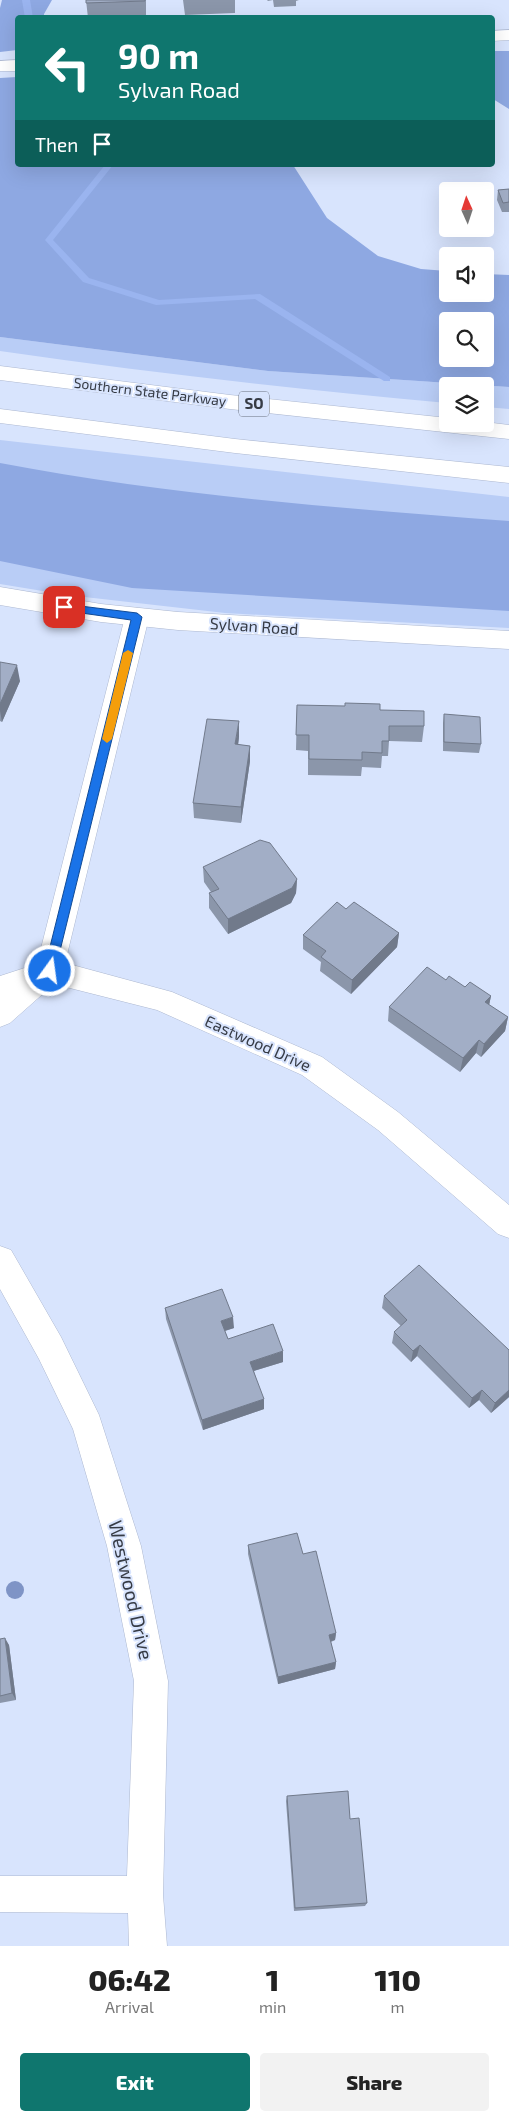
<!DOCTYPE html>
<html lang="en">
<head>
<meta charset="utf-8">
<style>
	body { margin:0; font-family:"Exo 2",sans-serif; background:#f2f2f2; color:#222; height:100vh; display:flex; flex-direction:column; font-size:19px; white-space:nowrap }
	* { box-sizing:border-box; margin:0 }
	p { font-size:16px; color:#767676 }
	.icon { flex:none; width:28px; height:28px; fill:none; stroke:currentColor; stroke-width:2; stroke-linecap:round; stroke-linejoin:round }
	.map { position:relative; height:1946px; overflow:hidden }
	.details { display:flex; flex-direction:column; background:#fff; flex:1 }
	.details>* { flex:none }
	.hud { position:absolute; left:15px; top:15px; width:480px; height:152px; border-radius:5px; box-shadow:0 5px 20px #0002; background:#0f766e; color:#fff; overflow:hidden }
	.needle { width:32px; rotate:357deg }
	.controls { position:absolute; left:439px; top:182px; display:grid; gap:10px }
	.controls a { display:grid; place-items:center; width:55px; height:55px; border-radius:5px; background:#fff; box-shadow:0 5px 20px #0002; font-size:25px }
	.pin { position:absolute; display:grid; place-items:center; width:42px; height:42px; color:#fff; margin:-21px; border-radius:10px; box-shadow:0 2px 8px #0006 }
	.me { position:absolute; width:55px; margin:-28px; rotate:14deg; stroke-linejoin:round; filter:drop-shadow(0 0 4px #0008) }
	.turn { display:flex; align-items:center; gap:18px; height:105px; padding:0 20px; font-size:22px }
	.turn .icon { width:65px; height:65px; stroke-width:2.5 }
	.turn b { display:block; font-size:35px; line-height:42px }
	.then { display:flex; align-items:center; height:48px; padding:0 20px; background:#0003; gap:10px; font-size:19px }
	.eta { display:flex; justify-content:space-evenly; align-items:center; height:85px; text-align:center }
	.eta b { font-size:30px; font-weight:800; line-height:35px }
	.cta { display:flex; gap:10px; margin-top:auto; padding:10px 20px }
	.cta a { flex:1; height:58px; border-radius:5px; background:#0f766e; color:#fff; font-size:20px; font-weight:800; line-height:58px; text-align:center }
	.cta a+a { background:#f2f2f2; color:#222 }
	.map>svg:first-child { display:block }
	.green { fill:#b9cdf6 }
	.forest { fill:#8ea8e2; fill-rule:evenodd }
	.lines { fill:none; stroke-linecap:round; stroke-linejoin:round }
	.stream { fill:#9ab4ef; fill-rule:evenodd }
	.street-casing { stroke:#adb8d0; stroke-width:1 }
	.secondary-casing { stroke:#adb8d0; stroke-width:1 }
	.highway-casing { stroke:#adb8d0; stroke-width:1 }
	.street { fill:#fff; fill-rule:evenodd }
	.secondary { fill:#fff; fill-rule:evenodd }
	.highway { fill:#fff; fill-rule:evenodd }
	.tree { fill:#7f94c6 }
	.wall { fill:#8b96aa }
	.shaded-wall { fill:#717a8b }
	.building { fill:#a2aec6; stroke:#717a8b }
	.route { fill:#1a73e8; stroke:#114b97 }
	.slow { fill:#f59e0b }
	.labels { text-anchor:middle; stroke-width:4; stroke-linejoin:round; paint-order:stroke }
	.far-street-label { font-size:14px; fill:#363b45; stroke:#d8e4fd }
	.shield { fill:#d8e4fd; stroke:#676e7c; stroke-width:1 }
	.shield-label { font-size:15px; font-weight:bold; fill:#363b45 }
	.street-label { font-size:16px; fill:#363b45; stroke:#d8e4fd }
	.near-street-label { font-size:19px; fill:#363b45; stroke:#d8e4fd }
</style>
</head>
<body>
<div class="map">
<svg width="509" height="1946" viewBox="0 0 509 1946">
	<rect width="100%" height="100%" fill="#d8e4fd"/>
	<path class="green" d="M 0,337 L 268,371 L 509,387 L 509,409 L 485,407 L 485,386 L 448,386 L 447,403 C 298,389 149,373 0,351 Z
		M 0,440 L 509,497 L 509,628 L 225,613 L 67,595 L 0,584 Z"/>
	<path class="forest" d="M 2,0 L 52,0 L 44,14 L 44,17 L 18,18 L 17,50 L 0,52 L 0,8 Z
		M 492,51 L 509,51 L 509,109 L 493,99 Z
		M 17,77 L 18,165 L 293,165 L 327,218 L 378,256 L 421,269 L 447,271 L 448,294 L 485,294 L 485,274 L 509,275 L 509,387 L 268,371 L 0,337 L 0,78 ZM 448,321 L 485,321 L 485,359 L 448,359 Z
		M 0,463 C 167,495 339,508 509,521 L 509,611 L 132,588 L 0,561 Z"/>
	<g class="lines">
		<path class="stream" d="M 22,0 L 30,0 L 33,18 L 25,18 Z
			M 105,165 L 113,165 L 53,240 L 89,278 L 159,300 L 260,294 L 390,377 L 390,381 L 384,381 L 255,299 L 156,305 L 83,282 L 45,240 Z"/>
		<defs>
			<path id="street" d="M 137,608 L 145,611 L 149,617 L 65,963 L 172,992 L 322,1057 L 398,1112 L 509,1205 L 509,1238 L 498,1234 L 378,1130 L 302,1075 L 157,1010 L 54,984 L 10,1023 L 0,1027 L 0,976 L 37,964 L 125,617 L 129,611 Z
				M 0,1246 L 11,1250 L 61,1337 L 99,1415 L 141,1546 L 168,1681 L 163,1895 L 167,1946 L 129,1946 L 128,1913 L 0,1912 L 0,1876 L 127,1876 L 134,1681 L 107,1546 L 73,1429 L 39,1359 L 0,1289 Z"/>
			<path id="secondary" d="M 509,30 L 509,40 L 492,41 L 492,31 Z
				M 18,60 L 18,71 L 0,71 L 0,61 Z
				M 0,587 L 101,604 L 178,612 L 509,631 L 509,649 L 178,630 L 101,622 L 0,605 Z"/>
			<path id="highway" d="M 0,366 L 230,395 L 448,418 L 448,424 L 485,424 L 485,422 L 509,425 L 509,439 L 230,409 L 0,380 Z
				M 0,409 L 235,439 L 509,467 L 509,483 L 235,453 L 0,423 Z"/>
		</defs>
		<use href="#street" class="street-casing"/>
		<use href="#secondary" class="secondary-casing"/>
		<use href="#highway" class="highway-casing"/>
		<use href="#street" class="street"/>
		<use href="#secondary" class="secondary"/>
		<use href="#highway" class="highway"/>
	</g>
	<circle class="tree" cx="15" cy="1590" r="9"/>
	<path class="wall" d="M 86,0 L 146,0 L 146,18 L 88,18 Z
		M 183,0 L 235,0 L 235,13 L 185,15 Z
		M 267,0 L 299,0 L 296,1 L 296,6 L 274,7 L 273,0 L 268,1 Z
		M 509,189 L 509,212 L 502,212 L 497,200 L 498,190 Z
		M 0,662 L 20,681 L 2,722 L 0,721 Z
		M 297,705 L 380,710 L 424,726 L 422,742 L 389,741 L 388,756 L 382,756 L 381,768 L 362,767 L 361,776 L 308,775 L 308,751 L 296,750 Z
		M 444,714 L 481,744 L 479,753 L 443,751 L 443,723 Z
		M 239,737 L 238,745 L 250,746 L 250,761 L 241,823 L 194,818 L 193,803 Z
		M 203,867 L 297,879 L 296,893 L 291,903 L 228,934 L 209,908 L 209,893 L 211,892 L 204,882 Z
		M 346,909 L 399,933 L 397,947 L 351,994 L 320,971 L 321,962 L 303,949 L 303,935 Z
		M 446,980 L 491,996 L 489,1005 L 508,1017 L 505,1031 L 481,1057 L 476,1053 L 460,1072 L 388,1021 L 389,1007 Z
		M 384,1296 L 509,1397 L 491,1413 L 479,1400 L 469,1408 L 417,1356 L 411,1362 L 392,1343 L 394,1332 L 401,1326 L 382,1308 Z
		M 165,1308 L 234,1328 L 225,1331 L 228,1339 L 283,1362 L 254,1371 L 264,1409 L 203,1430 L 166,1319 Z
		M 248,1545 L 303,1554 L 336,1633 L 335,1640 L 331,1642 L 336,1662 L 335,1669 L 278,1684 L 248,1554 Z
		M 0,1639 L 9,1645 L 16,1700 L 0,1703 Z
		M 287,1796 L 350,1819 L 367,1903 L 365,1906 L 294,1911 L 286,1801 Z"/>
	<path class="shaded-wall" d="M 17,665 L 20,681 L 2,722 L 0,711 L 0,704 Z
		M 239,721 L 239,737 L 236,760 L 235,744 Z
		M 250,746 L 250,761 L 241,823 L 241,807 Z
		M 297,879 L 296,893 L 291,903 L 228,934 L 228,919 Z
		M 399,933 L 397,947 L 351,994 L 352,980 Z
		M 491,996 L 488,1010 L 485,1002 Z
		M 508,1017 L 505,1031 L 481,1057 L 484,1044 Z
		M 479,1040 L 476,1053 L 460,1072 L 463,1058 Z
		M 233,1317 L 234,1328 L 221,1332 L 221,1321 Z
		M 420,1345 L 417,1356 L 411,1362 L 413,1351 Z
		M 283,1351 L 283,1362 L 250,1372 L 250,1362 Z
		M 482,1390 L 479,1400 L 469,1408 L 472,1398 Z
		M 509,1390 L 509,1397 L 491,1413 L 495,1403 Z
		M 264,1399 L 264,1409 L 203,1430 L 202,1420 Z
		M 336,1633 L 335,1640 L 328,1642 L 329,1635 Z
		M 5,1638 L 9,1645 L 16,1700 L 12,1693 Z
		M 336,1662 L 335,1669 L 278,1684 L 278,1677 Z"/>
	<path class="building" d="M 86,0 L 145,0 L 145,1 L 86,3 Z
		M 509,189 L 509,202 L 503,203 L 498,190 Z
		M 0,662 L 17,665 L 0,704 Z
		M 345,703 L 380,704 L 380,710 L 424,711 L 424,726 L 389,726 L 389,741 L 382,741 L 382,753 L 362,752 L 362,760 L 309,759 L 309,735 L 296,735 L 297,705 L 345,706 Z
		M 444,714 L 480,717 L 481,744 L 444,742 Z
		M 207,719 L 239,721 L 235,744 L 250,746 L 241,807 L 193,803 Z
		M 260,840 L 270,843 L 297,879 L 292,888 L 228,919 L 209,893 L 219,889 L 203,867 Z
		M 337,902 L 346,909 L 354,902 L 399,933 L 352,980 L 321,957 L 326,951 L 303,935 Z
		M 427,967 L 446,980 L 449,976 L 465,987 L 470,982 L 491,996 L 485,1002 L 508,1017 L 484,1044 L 479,1040 L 463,1058 L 389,1007 Z
		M 419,1265 L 509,1350 L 509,1390 L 495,1403 L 482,1390 L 472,1398 L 420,1345 L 413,1351 L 394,1332 L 407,1320 L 384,1296 Z
		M 222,1289 L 233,1317 L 221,1321 L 228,1339 L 273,1324 L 283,1351 L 250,1362 L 264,1399 L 202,1420 L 165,1308 Z
		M 297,1533 L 303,1554 L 316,1551 L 336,1633 L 329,1635 L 336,1662 L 278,1677 L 248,1545 Z
		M 5,1638 L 12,1693 L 0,1696 L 0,1639 Z
		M 348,1791 L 350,1819 L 359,1818 L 367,1903 L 295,1908 L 287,1796 Z"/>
	<path class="route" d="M 64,604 L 137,613 L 142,617 L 55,971 L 54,975 L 45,975 L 44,971 L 131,620 L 60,610 L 60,605 Z"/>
	<path class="slow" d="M 128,650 L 133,653 L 112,739 L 107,743 L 102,739 L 123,653 Z"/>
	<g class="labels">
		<g class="far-street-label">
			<text transform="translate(150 392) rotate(7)" y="5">Southern State Parkway</text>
		</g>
		<rect class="shield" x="239" y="391.5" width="30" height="25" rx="4"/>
		<g class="shield-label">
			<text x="254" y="409">SO</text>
		</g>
		<g class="street-label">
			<text transform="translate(254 626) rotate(4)" y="6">Sylvan Road</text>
			<text transform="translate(258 1043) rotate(24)" y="6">Eastwood Drive</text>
		</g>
		<g class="near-street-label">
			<text transform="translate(131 1590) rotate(77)" y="7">Westwood Drive</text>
		</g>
	</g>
</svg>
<div class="controls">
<a><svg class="needle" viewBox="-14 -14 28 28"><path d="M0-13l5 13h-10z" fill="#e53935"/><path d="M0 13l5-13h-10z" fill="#767676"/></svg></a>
<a><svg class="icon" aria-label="sound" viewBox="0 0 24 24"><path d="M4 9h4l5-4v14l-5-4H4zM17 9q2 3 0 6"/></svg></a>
<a><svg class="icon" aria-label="search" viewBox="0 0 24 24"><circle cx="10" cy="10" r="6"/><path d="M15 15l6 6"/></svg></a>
<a><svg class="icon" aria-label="layers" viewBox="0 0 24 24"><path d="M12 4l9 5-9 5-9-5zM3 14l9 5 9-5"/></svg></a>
</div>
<div class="pin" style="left:64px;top:607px;background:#d93025"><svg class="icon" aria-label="arrive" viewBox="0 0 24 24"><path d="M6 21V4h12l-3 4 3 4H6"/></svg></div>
<svg class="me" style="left:50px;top:971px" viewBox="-20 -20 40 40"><circle r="17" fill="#1a73e8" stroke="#fff" stroke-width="3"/><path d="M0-11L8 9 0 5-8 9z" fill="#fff"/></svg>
<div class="hud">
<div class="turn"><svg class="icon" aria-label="left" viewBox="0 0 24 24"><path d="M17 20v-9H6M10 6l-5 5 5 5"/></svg><div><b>90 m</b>Sylvan Road</div></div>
<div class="then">Then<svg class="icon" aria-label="arrive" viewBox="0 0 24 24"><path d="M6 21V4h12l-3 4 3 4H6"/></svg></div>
</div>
</div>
<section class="details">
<div class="eta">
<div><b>06:42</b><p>Arrival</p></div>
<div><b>1</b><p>min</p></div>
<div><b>110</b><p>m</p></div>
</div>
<div class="cta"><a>Exit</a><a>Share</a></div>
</section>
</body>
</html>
